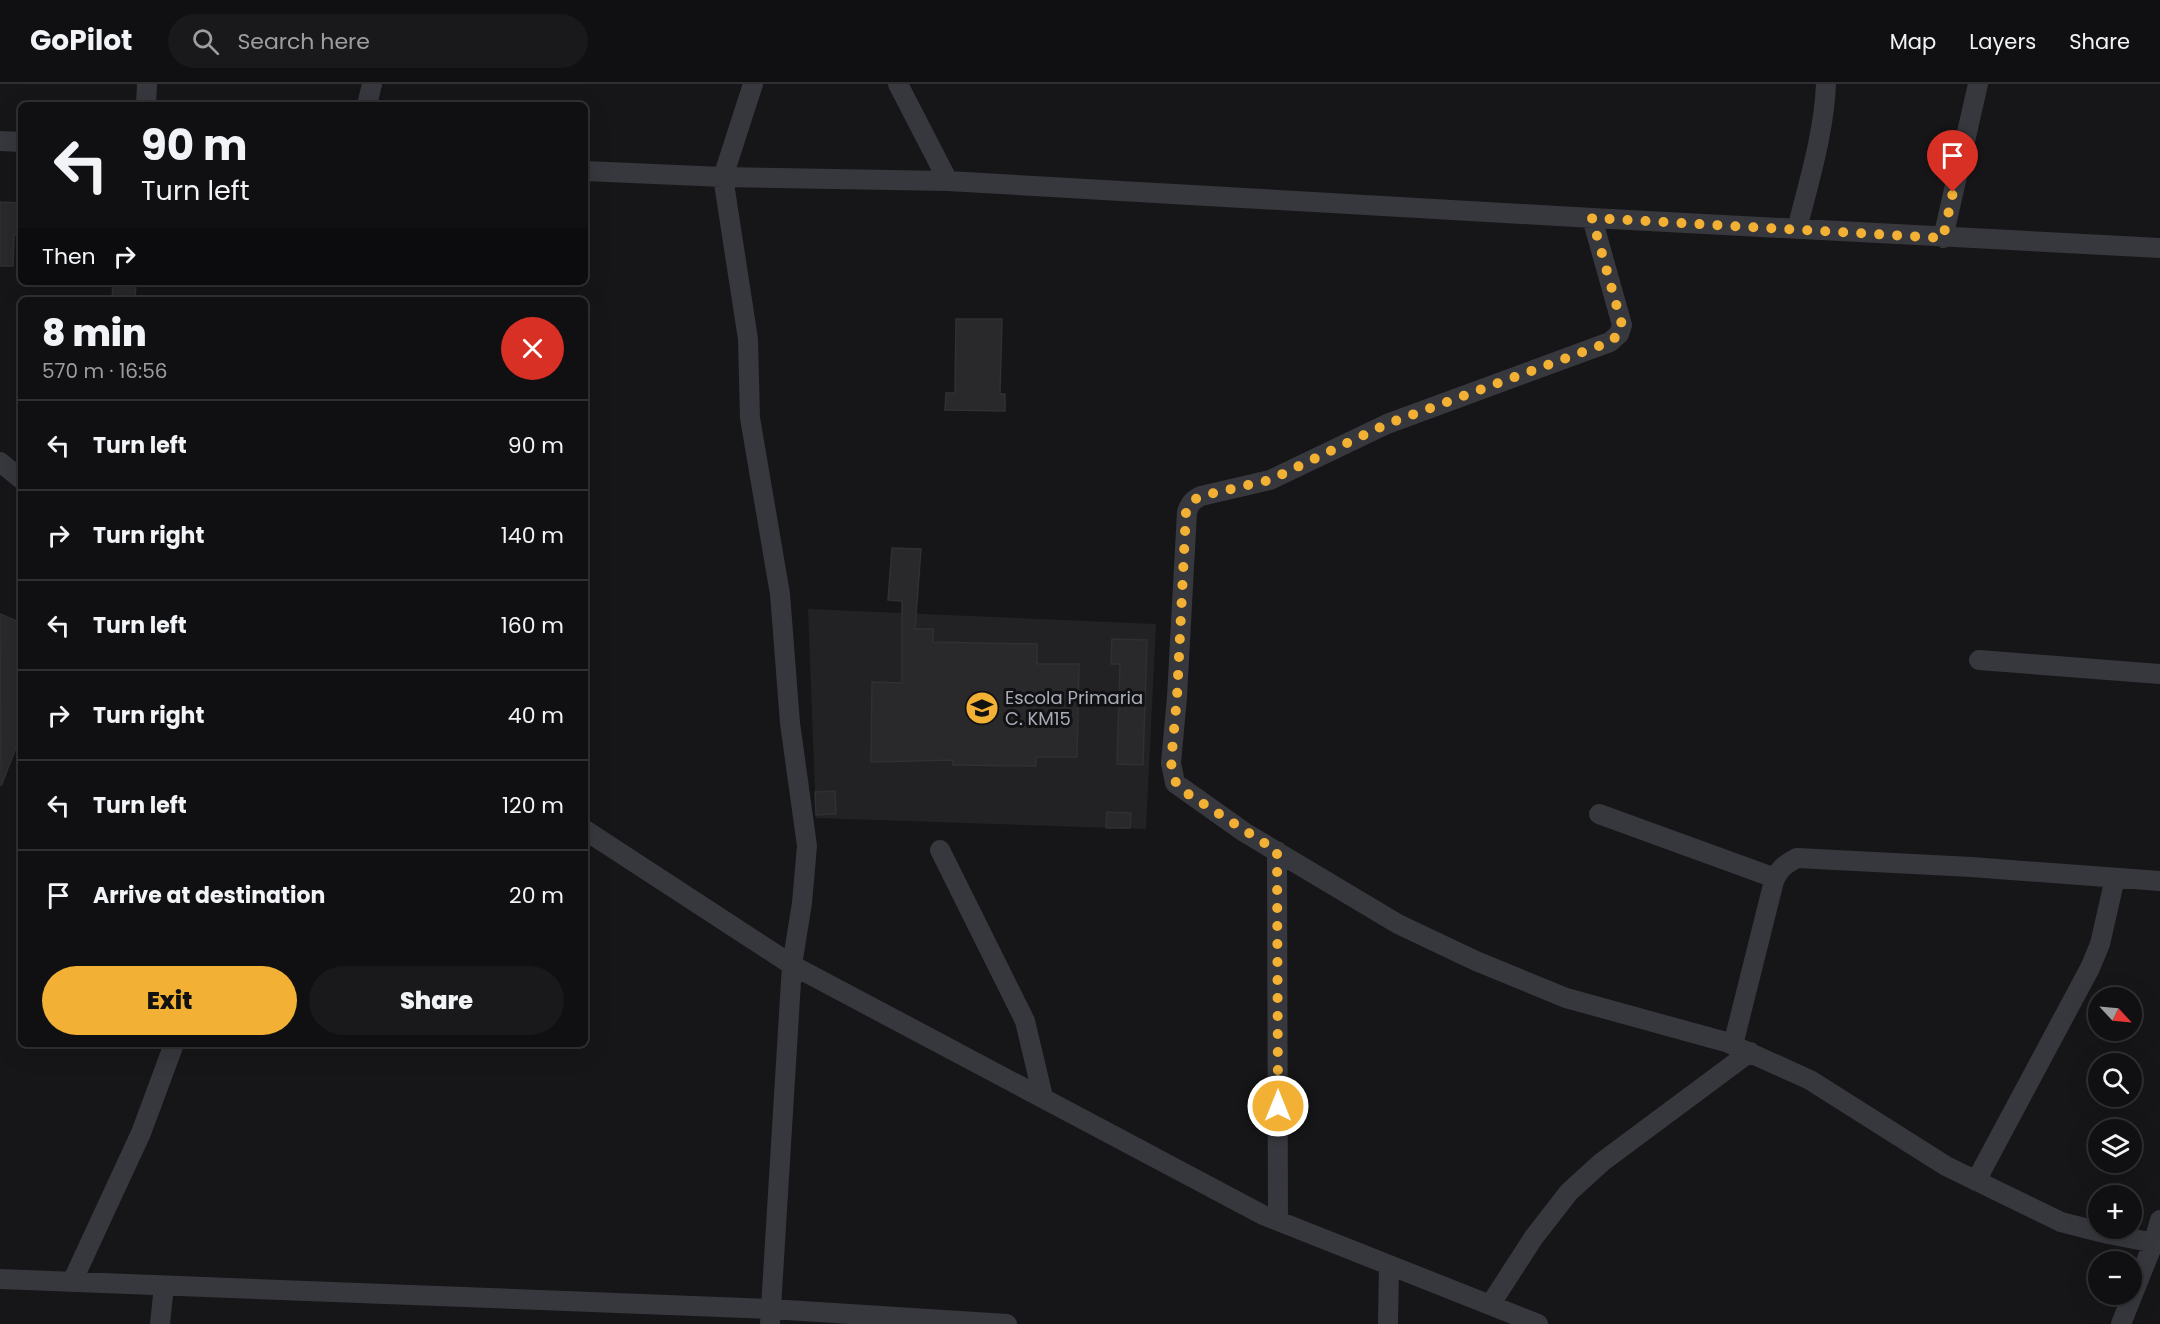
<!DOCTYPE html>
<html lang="en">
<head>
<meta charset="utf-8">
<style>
	body { margin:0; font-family:Poppins,sans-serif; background:#19191b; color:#f1f3f6; height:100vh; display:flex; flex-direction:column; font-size:22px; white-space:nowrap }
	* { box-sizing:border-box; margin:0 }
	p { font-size:20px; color:#9c9d9f }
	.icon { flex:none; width:33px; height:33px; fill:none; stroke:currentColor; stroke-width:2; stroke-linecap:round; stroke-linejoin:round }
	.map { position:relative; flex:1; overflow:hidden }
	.drawer { position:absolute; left:18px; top:213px; width:570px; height:750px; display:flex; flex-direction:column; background:#101012; border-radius:9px; box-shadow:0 6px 24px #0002,0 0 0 2px #303032 }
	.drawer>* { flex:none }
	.guide { position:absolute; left:18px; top:18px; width:570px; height:183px; border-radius:9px; box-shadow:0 6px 24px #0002,0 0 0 2px #303032; background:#101012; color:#f1f3f6; overflow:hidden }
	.needle { width:39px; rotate:116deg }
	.buttons { position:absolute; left:2088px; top:903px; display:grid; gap:12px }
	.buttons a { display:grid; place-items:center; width:54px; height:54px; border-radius:50%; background:#101012; box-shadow:0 6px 24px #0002,0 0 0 2px #303032; font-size:30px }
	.pin { position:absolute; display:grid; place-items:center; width:51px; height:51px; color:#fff; margin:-62px -26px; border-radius:50% 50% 50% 0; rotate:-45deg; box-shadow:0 0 6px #0007 }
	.pin .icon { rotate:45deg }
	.me { position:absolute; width:66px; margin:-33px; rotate:0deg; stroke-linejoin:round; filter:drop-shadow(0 0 4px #0008) }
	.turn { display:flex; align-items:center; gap:21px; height:126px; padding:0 24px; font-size:27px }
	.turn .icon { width:78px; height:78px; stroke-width:2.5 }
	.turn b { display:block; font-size:42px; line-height:51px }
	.then { display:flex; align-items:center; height:57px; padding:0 24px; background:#0003; gap:12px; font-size:22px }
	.round { display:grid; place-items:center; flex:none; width:63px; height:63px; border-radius:32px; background:#19191b }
	.overview { display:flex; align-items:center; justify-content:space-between; height:102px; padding:0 24px }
	h1 { font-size:36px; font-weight:800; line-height:45px }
	.cta { display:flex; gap:12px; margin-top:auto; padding:12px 24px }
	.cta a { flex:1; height:69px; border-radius:36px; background:#f2b134; color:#111; font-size:24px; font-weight:800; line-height:69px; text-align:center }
	.cta a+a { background:#19191b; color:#f1f3f6 }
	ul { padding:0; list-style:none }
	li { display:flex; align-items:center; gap:18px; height:90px; padding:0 24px; border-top:2px solid #303032 }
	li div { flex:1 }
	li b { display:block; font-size:22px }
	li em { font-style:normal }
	header { display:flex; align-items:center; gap:36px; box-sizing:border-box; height:84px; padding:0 30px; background:#101012; border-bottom:2px solid #303032 }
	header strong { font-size:28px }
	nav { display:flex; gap:33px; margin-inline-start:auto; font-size:21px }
	.search { width:420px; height:54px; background:#19191b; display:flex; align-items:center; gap:15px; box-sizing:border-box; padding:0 21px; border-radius:33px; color:#9c9d9f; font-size:22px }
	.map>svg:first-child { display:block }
	.built { fill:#222225 }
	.building { fill:#29292c; stroke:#303034; stroke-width:1.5 }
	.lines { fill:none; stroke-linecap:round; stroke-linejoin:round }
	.minor { stroke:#37383d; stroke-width:20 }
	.route { stroke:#f2b134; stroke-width:10; stroke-dasharray:0 18 }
	.labels { text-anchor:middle; stroke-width:6; stroke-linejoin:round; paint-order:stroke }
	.poi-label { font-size:18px; fill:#a8adb8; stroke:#111113; text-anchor:start }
</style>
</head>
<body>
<header>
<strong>GoPilot</strong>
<div class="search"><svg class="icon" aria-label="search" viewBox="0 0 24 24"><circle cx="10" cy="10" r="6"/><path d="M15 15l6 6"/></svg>Search here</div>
<nav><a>Map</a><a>Layers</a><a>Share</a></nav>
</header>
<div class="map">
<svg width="2160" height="1240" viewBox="0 0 2160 1240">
	<rect width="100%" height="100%" fill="#161618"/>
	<path class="built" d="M 808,525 L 1156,540 L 1146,745 L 816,734 Z"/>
	<path class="building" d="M 0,118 L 21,119 L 21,151 L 14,151 L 13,182 L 0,182 Z
		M 113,198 L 136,198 L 135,216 L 112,216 Z
		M 956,235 L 1002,235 L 1000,310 L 1005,310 L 1005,327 L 945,326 L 946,309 L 955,309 Z
		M 892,464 L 921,465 L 915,545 L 933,545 L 933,558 L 1037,560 L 1037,580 L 1079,580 L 1077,673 L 1036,673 L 1036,682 L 953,681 L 953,676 L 871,678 L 872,598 L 902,599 L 902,517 L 888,516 Z
		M 0,530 L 21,539 L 21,651 L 1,702 Z
		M 1112,555 L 1147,556 L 1143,681 L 1117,680 L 1120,580 L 1111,580 Z
		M 835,707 L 836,730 L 816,731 L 815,708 Z
		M 1107,728 L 1131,729 L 1130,744 L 1106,744 Z"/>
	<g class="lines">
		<path class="minor" d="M 753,0 L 723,93 L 748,255 L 750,334 L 780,510 L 790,639 L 807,762 L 802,819 L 792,881 L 770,1240
			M 898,0 L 948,97
			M 146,21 L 147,0
			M 367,21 L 372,0
			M 0,57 L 21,58
			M 585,87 L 723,93 L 948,97 L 1592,134 L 2160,164
			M 1592,134 L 1622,241 L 1619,250 L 1610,258 L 1387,340 L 1270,396 L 1201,412 C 1193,416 1190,419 1187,428 L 1177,613 L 1171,679 L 1175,699 L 1244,748 L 1398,840 L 1476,877 L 1566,914 L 1726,958 L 1810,996 L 1946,1082 L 2061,1138 L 2108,1150 L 2160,1160
			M 1797,145 C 1809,97 1824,49 1826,0
			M 1943,154 L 1978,0
			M 0,378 L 21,395
			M 1979,576 L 2160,590
			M 1599,730 L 1775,794
			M 585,746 L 792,881 L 1263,1131 L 1538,1240
			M 940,766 L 1025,937 L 1043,1013
			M 1277,767 L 1278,1137
			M 1733,961 L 1774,797 C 1779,785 1785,780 1797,774 L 1971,783 L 2160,797
			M 1976,1097 L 2090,884 L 2100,860 L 2115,794
			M 0,1195 L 771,1225 L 1007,1240
			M 72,1198 L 141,1049 L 174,960
			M 1490,1221 L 1534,1153 L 1569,1108 L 1602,1078 L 1750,968
			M 160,1240 L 164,1202
			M 1388,1240 L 1389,1182
			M 2121,1240 L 2153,1160 L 2160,1136"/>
	</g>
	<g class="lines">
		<path class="route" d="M 1278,1022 L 1277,767 L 1188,710 L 1176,699 L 1171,679 L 1177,613 L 1186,428 C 1190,419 1193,416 1201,412 L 1270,396 L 1387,340 L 1610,258 L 1619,250 L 1622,241 L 1592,134 L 1943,154 L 1953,108"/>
	</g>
	<defs>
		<symbol id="school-disc" viewBox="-11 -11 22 22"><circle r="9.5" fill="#f2b134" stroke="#111113"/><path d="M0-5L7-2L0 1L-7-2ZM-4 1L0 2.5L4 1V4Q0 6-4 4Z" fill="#111"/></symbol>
	</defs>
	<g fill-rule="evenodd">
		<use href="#school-disc" x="963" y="605" width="38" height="38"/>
	</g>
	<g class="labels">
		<g class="poi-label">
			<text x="1005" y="620">Escola Primaria<tspan x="1005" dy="21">C. KM15</tspan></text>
		</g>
	</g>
</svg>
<div class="buttons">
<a><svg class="needle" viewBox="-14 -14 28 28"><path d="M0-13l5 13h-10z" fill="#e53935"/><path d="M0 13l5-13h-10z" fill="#9c9d9f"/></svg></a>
<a><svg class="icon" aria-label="search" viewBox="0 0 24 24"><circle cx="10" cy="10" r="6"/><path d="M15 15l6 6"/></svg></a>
<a><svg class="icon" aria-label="layers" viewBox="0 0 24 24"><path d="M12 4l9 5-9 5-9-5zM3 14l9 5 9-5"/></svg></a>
<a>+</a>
<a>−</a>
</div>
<div class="pin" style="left:1953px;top:108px;background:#d93025"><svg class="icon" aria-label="arrive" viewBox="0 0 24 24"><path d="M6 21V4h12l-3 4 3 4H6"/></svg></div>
<svg class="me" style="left:1278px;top:1022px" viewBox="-20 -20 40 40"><circle r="17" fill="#f2b134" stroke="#fff" stroke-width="3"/><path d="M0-11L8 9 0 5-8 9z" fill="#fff"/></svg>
<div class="guide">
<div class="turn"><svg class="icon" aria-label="left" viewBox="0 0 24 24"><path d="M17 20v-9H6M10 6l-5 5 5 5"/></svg><div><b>90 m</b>Turn left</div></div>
<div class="then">Then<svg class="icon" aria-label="right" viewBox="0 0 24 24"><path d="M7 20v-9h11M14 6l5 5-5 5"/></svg></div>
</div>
<section class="drawer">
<div class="overview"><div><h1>8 min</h1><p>570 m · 16:56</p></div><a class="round" style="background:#d93025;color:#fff"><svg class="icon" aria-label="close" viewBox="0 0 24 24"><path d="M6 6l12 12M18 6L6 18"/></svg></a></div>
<ul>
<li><svg class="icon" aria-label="left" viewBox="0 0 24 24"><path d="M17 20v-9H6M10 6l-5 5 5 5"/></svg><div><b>Turn left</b></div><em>90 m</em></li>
<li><svg class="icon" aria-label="right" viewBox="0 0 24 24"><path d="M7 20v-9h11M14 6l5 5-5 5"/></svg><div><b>Turn right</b></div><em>140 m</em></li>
<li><svg class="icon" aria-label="left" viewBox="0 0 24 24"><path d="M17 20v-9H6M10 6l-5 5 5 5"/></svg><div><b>Turn left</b></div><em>160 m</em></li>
<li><svg class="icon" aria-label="right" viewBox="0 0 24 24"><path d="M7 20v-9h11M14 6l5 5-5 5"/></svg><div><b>Turn right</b></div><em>40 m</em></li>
<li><svg class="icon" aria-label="left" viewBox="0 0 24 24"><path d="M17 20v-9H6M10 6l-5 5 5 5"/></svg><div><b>Turn left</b></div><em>120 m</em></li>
<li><svg class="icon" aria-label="arrive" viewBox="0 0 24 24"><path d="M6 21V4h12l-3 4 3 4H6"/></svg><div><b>Arrive at destination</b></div><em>20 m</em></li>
</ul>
<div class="cta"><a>Exit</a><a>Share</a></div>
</section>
</div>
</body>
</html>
